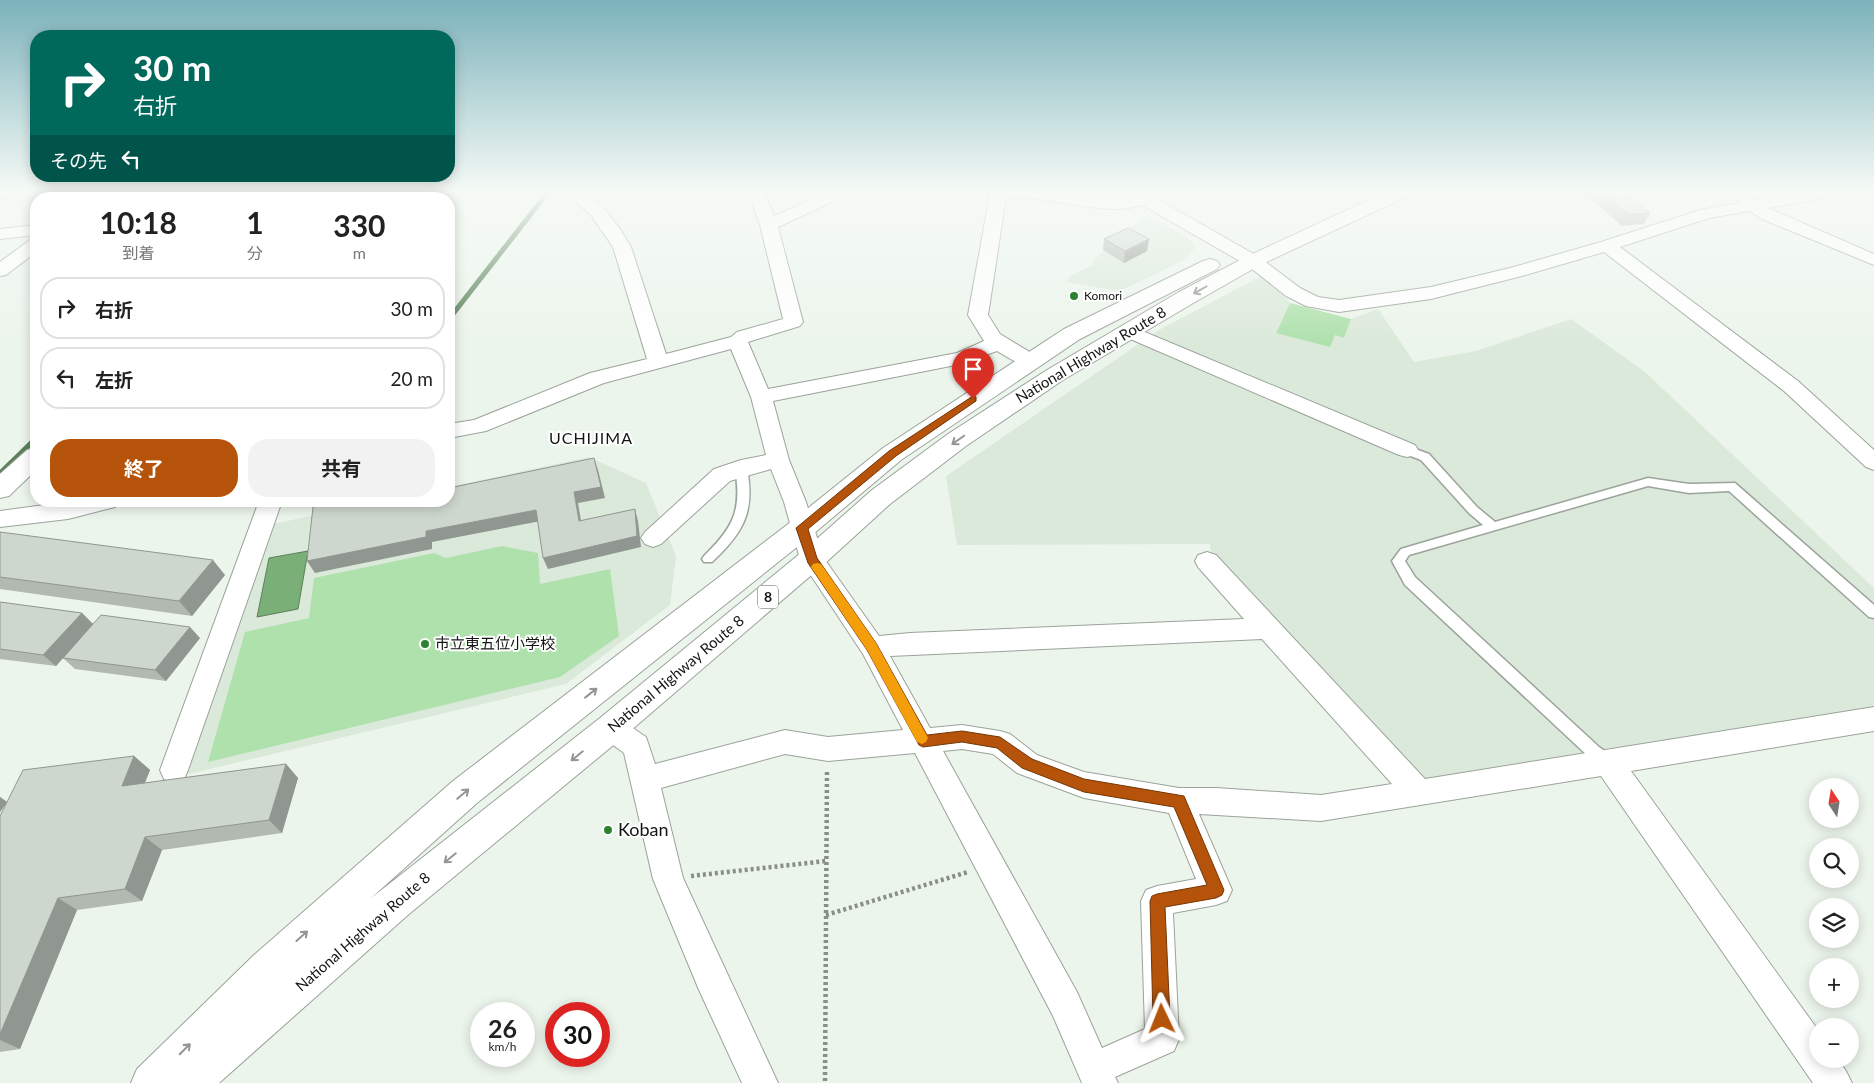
<!DOCTYPE html>
<html lang="ja">
<head>
<meta charset="utf-8">
<style>
	body { margin:0; font-family:Lato,"Noto Sans JP",sans-serif; background:#f2f2f2; color:#222; height:100vh; display:flex; flex-direction:column; font-size:19px; white-space:nowrap }
	* { box-sizing:border-box; margin:0 }
	p { font-size:16px; color:#767676 }
	.icon { flex:none; width:28px; height:28px; fill:none; stroke:currentColor; stroke-width:2; stroke-linecap:round; stroke-linejoin:round }
	.map { position:relative; flex:1; overflow:hidden }
	.sheet { position:absolute; left:30px; top:192px; width:425px; height:315px; display:flex; flex-direction:column; background:#fff; border-radius:20px; box-shadow:0 2px 12px #0003 }
	.sheet>* { flex:none }
	.banner { position:absolute; left:30px; top:30px; width:425px; height:152px; border-radius:20px; box-shadow:0 2px 12px #0003; background:#00695c; color:#fff; overflow:hidden }
	.needle { width:32px; rotate:348deg }
	.tools { position:absolute; left:1809px; top:778px; display:grid; gap:10px }
	.tools a { display:grid; place-items:center; width:50px; height:50px; border-radius:50%; background:#fff; box-shadow:0 2px 12px #0003; font-size:25px }
	.speed { position:absolute; left:470px; top:1002px; display:flex; gap:10px; font-size:25px; font-weight:700; text-align:center }
	.speed>* { display:grid; place-content:center; width:65px; height:65px; border-radius:50%; background:#fff; box-shadow:0 2px 12px #0003; line-height:1 }
	.speed small { font-size:12px; font-weight:400 }
	.speed .limit { border:8px solid #d22; background:#fff; color:#111 }
	.pin { position:absolute; display:grid; place-items:center; width:42px; height:42px; color:#fff; margin:-51px -21px; border-radius:50% 50% 50% 0; rotate:-45deg; box-shadow:0 0 5px #0007 }
	.pin .icon { rotate:45deg }
	.me { position:absolute; width:55px; margin:-28px; rotate:358deg; stroke-linejoin:round; filter:drop-shadow(0 0 4px #0008) }
	.turn { display:flex; align-items:center; gap:18px; height:105px; padding:0 20px; font-size:22px }
	.turn .icon { width:65px; height:65px; stroke-width:2.5 }
	.turn b { display:block; font-size:35px; line-height:42px }
	.then { display:flex; align-items:center; height:48px; padding:0 20px; background:#0003; gap:10px; font-size:19px }
	.eta { display:flex; justify-content:space-evenly; align-items:center; height:85px; text-align:center }
	.eta b { font-size:30px; font-weight:700; line-height:35px }
	.cta { display:flex; gap:10px; margin-top:auto; padding:10px 20px }
	.cta a { flex:1; height:58px; border-radius:20px; background:#b45309; color:#fff; font-size:20px; font-weight:700; line-height:58px; text-align:center }
	.cta a+a { background:#f2f2f2; color:#222 }
	ul { padding:0; list-style:none }
	li { display:flex; align-items:center; gap:15px; height:62px; margin:0 10px 8px; padding:0 10px; border:2px solid #e0e0e0; border-radius:20px }
	li div { flex:1 }
	li b { display:block; font-size:19px }
	li em { font-style:normal }
	.map>svg:first-child { display:block }
	.built { fill:#dbe9da }
	.green { fill:#afe1ad }
	.water { fill:#7aaf78; stroke:#5b8159 }
	.lines { fill:none; stroke-linecap:round; stroke-linejoin:round }
	.stream-far1 { stroke:#5b8159; stroke-width:5 }
	.stream { stroke:#5b8159; stroke-width:6 }
	.service-casing { stroke:#9ba39a; stroke-width:3 }
	.minor-casing { stroke:#9ba39a; stroke-width:2 }
	.tertiary-casing { stroke:#9ba39a; stroke-width:2 }
	.trunk-casing { stroke:#9ba39a; stroke-width:2 }
	.path { stroke:#888e88; stroke-width:4.5; stroke-dasharray:3 3; stroke-linecap:butt }
	.service { fill:#fff; fill-rule:evenodd }
	.minor { fill:#fff; fill-rule:evenodd }
	.tertiary { fill:#fff; fill-rule:evenodd }
	.trunk { fill:#fff; fill-rule:evenodd }
	.wall { fill:#b1b9b0 }
	.shaded-wall { fill:#909690 }
	.building { fill:#ced7cd; stroke:#909690 }
	.oneway { stroke:#949694 }
	.route { fill:#b45309; stroke:#753606 }
	.slow { fill:#f59e0b }
	.poi-dot { fill:#2c8230; stroke:#fff; stroke-width:2 }
	.labels { text-anchor:middle; stroke-width:4; stroke-linejoin:round; paint-order:stroke }
	.far-poi-label { font-size:12px; fill:#121512; stroke:#fff; text-anchor:start }
	.shield { fill:#fff; stroke:#595b59; stroke-width:1 }
	.shield-label { font-size:14px; font-weight:bold; fill:#121512 }
	.street-label { font-size:15px; fill:#121512; stroke:#fff }
	.poi-label { font-size:15px; fill:#121512; stroke:#fff; text-anchor:start }
	.neighbourhood-label { font-size:16px; letter-spacing:1px; fill:#121512; stroke:#fff }
	.near-poi-label { font-size:18px; fill:#121512; stroke:#fff; text-anchor:start }
</style>
</head>
<body>
<div class="map">
<svg width="1874" height="1083" viewBox="0 0 1874 1083">
	<rect width="100%" height="100%" fill="#ecf5ec"/>
	<path class="built" d="M 1147,215 L 1184,235 L 1196,246 L 1186,259 L 1120,291 L 1066,282 L 1072,275 L 1091,266 L 1095,262 L 1093,260 Z
		M 1265,274 L 1290,303 L 1276,332 L 1335,335 L 1344,337 L 1351,319 L 1378,309 L 1414,362 L 1476,351 L 1571,319 L 1645,372 L 1874,588 L 1874,706 L 1584,757 L 1420,780 L 1211,553 L 1210,544 L 957,545 L 946,476 L 1159,330 Z
		M 589,457 L 646,483 L 676,556 L 670,605 L 566,684 L 185,775 L 273,524 L 381,501 L 449,501 L 449,487 Z"/>
	<path class="green" d="M 1290,303 L 1351,319 L 1344,338 L 1335,335 L 1330,347 L 1276,333 Z
		M 502,546 L 538,553 L 540,584 L 610,569 L 619,636 L 560,677 L 208,762 L 245,632 L 309,618 L 314,578 L 434,553 L 446,558 Z"/>
	<path class="water" d="M 308,551 L 298,609 L 257,617 L 269,558 Z"/>
	<g class="lines">
		<path class="stream-far1" d="M 304,199 L 311,192
			M 449,319 L 548,192"/>
		<path class="stream" d="M 0,474 L 36,439"/>
		<defs>
			<path id="service" d="M 1407,446 L 1429,454 L 1477,507 L 1495,522 L 1648,478 L 1689,484 L 1735,483 L 1874,605 L 1874,618 L 1869,617 L 1729,491 L 1689,493 L 1648,486 L 1409,555 L 1405,561 L 1415,577 L 1599,747 L 1613,757 L 1615,762 L 1613,767 L 1608,769 L 1589,757 L 1405,585 L 1392,561 L 1401,549 L 1483,525 L 1469,513 L 1421,460 L 1403,453 L 1401,450 L 1403,447 Z
				M 741,464 L 747,468 C 755,512 744,532 712,562 L 704,562 L 702,559 L 704,556 C 734,527 742,510 735,468 Z"/>
			<path id="minor" d="M 0,192 L 18,192 L 16,195 L 0,199 Z
				M 96,192 L 114,192 L 108,199 L 89,199 Z
				M 208,192 L 225,192 L 219,199 L 201,199 Z
				M 565,192 L 583,192 L 603,207 L 620,229 L 631,247 L 666,354 L 731,337 L 737,332 L 783,319 L 760,225 L 751,199 L 743,195 L 741,192 L 764,192 L 774,216 L 828,192 L 849,192 L 847,195 L 778,227 L 803,322 L 800,326 L 748,342 L 768,389 L 957,353 L 984,341 L 968,315 L 990,194 L 989,192 L 1054,192 L 1093,198 L 1094,192 L 1110,192 L 1109,199 L 1112,199 L 1132,197 L 1128,192 L 1145,192 L 1259,257 L 1300,288 L 1318,297 L 1339,300 L 1431,287 L 1510,268 L 1601,242 L 1700,210 L 1739,203 L 1738,201 L 1740,197 L 1746,196 L 1756,200 L 1802,192 L 1836,192 L 1834,195 L 1828,197 L 1768,208 L 1874,254 L 1874,265 L 1762,219 L 1750,211 L 1709,218 L 1620,247 L 1798,381 L 1874,450 L 1874,470 L 1866,467 L 1784,391 L 1604,252 L 1522,276 L 1431,299 L 1339,312 L 1306,306 L 1286,296 L 1247,265 L 1142,205 C 1107,215 1073,203 1038,199 C 1027,198 1017,198 1006,197 L 988,315 L 1000,334 L 1038,357 L 1041,361 L 1038,365 C 1024,369 1009,358 997,351 L 961,364 L 773,401 L 789,460 L 806,502 L 823,557 L 879,636 L 910,633 L 1244,619 L 1198,567 L 1195,561 L 1198,555 L 1207,552 L 1216,555 L 1425,779 L 1874,707 L 1874,731 L 1631,771 L 1818,1030 L 1818,1059 L 1838,1059 L 1846,1071 L 1852,1083 L 1813,1083 L 1601,776 L 1321,821 L 1199,814 L 1232,890 L 1227,901 L 1216,905 L 1173,913 L 1179,1039 L 1174,1051 L 1115,1077 L 1118,1083 L 1082,1083 L 1053,1016 L 915,753 L 828,761 L 785,754 L 661,788 L 683,878 L 778,1083 L 742,1083 L 699,990 L 653,879 L 624,753 L 601,736 L 597,728 L 601,720 L 611,716 L 621,720 L 646,737 L 655,764 L 785,730 L 828,737 L 903,730 L 863,654 L 800,559 L 784,502 L 771,469 L 730,481 L 661,544 L 653,547 L 645,544 L 641,538 L 645,532 L 714,469 L 741,460 L 766,455 L 751,397 L 731,349 L 604,383 L 486,431 L 449,438 L 449,424 L 474,420 L 590,373 L 647,359 L 613,247 L 591,215 ZM 1262,639 L 1392,784 L 1321,795 L 1216,788 L 1179,788 L 1084,772 L 1037,755 L 1010,734 L 1000,731 L 962,725 L 930,728 L 890,656 ZM 962,749 L 993,754 L 1017,773 L 1084,798 L 1169,813 L 1196,879 L 1157,886 L 1146,890 L 1141,901 L 1145,1029 L 1102,1048 L 1077,992 L 943,751 Z
				M 36,225 L 36,235 L 0,239 L 0,229 Z
				M 36,239 L 36,252 L 6,275 L 0,276 L 0,262 L 30,240 Z
				M 1128,325 L 1415,445 L 1418,450 L 1415,455 L 1407,457 L 1399,455 L 1121,335 L 1118,331 L 1121,327 Z
				M 74,501 L 118,501 L 115,507 L 68,519 L 0,527 L 0,511 Z
				M 259,501 L 282,501 L 188,770 L 184,779 L 174,783 L 164,779 L 160,770 Z"/>
			<path id="tertiary" d="M 311,192 L 332,192 L 326,199 L 306,199 Z
				M 36,447 L 36,470 L 9,496 L 0,498 L 0,474 L 27,450 Z"/>
			<path id="trunk" d="M 1386,192 L 1411,192 L 1408,196 L 1260,265 L 1195,302 L 1063,380 L 966,446 L 890,504 L 822,566 L 622,738 L 409,914 L 219,1083 L 131,1083 L 137,1069 L 254,955 L 453,781 L 792,521 L 883,448 L 1064,329 L 1203,261 L 1210,259 L 1217,261 L 1220,265 L 1217,269 L 1080,339 L 901,460 L 812,535 L 477,803 L 370,899 L 600,718 L 802,552 L 872,490 L 948,434 L 1047,370 L 1179,292 L 1246,257 Z"/>
		</defs>
		<use href="#service" class="service-casing"/>
		<use href="#minor" class="minor-casing"/>
		<use href="#tertiary" class="tertiary-casing"/>
		<use href="#trunk" class="trunk-casing"/>
		<path class="path" d="M 691,876 L 826,861
			M 826,915 L 968,872
			M 825,1081 L 827,770"/>
		<use href="#service" class="service"/>
		<use href="#minor" class="minor"/>
		<use href="#tertiary" class="tertiary"/>
		<use href="#trunk" class="trunk"/>
	</g>
	<path class="wall" d="M 1578,192 L 1624,192 L 1650,213 L 1644,224 L 1622,226 L 1590,198 L 1586,199 Z
		M 1104,239 L 1149,239 L 1147,251 L 1124,263 L 1103,250 Z
		M 0,532 L 225,575 L 192,616 L 0,589 Z
		M 0,602 L 82,613 L 93,624 L 56,666 L 0,659 Z
		M 200,638 L 166,681 L 75,669 L 63,658 Z
		M 134,756 L 150,770 L 145,783 L 286,764 L 298,778 L 282,833 L 162,850 L 142,901 L 77,910 L 20,1049 L 0,1052 L 0,816 L 6,804 L 0,812 L 0,797 L 7,802 Z"/>
	<path class="shaded-wall" d="M 1149,239 L 1147,251 L 1124,263 L 1125,251 Z
		M 594,458 L 598,470 L 605,498 L 578,503 L 583,533 L 579,521 L 574,492 Z
		M 635,509 L 638,521 L 641,547 L 548,569 L 543,558 Z
		M 536,510 L 541,521 L 432,542 L 432,549 L 315,573 L 307,561 L 426,531 Z
		M 213,560 L 225,575 L 192,616 L 179,601 Z
		M 82,613 L 93,624 L 56,666 L 43,655 Z
		M 190,627 L 200,638 L 166,681 L 155,670 Z
		M 134,756 L 150,770 L 138,799 L 122,786 Z
		M 286,764 L 298,778 L 282,833 L 269,820 Z
		M 0,797 L 7,802 L 0,812 Z
		M 145,837 L 162,850 L 142,901 L 125,889 Z
		M 58,898 L 77,910 L 20,1049 L 0,1040 L 0,1034 Z"/>
	<path class="building" d="M 1601,192 L 1624,192 L 1650,213 L 1629,215 Z
		M 1128,228 L 1149,239 L 1125,251 L 1104,239 Z
		M 594,458 L 601,487 L 574,492 L 579,521 L 635,509 L 637,536 L 543,558 L 536,510 L 426,531 L 426,537 L 307,561 L 313,507 L 341,501 L 449,501 L 449,488 Z
		M 0,532 L 213,560 L 179,601 L 0,577 Z
		M 0,602 L 82,613 L 43,655 L 0,649 Z
		M 101,615 L 190,627 L 155,670 L 63,658 Z
		M 134,756 L 122,786 L 286,764 L 269,820 L 145,837 L 125,889 L 58,898 L 0,1034 L 0,816 L 23,770 Z"/>
	<defs><path id="oneway-shaft" d="M-6 0H5M1.5-3L5.5 0L1.5 3" fill="none" stroke-width="1.6" stroke-linecap="round" stroke-linejoin="round" transform="scale(1.25)"/></defs>
	<g class="oneway">
		<use href="#oneway-shaft" transform="translate(1200 290) rotate(151)"/>
		<use href="#oneway-shaft" transform="translate(958 440) rotate(145)"/>
		<use href="#oneway-shaft" transform="translate(591 693) rotate(-38)"/>
		<use href="#oneway-shaft" transform="translate(577 756) rotate(141)"/>
		<use href="#oneway-shaft" transform="translate(463 794) rotate(-40)"/>
		<use href="#oneway-shaft" transform="translate(450 858) rotate(141)"/>
		<use href="#oneway-shaft" transform="translate(302 936) rotate(-42)"/>
		<use href="#oneway-shaft" transform="translate(185 1049) rotate(-45)"/>
	</g>
	<linearGradient id="sky" x2="0" y2="1"><stop stop-color="#7cb2bb"/><stop offset="0.56" stop-color="#f6faf6"/><stop offset="1" stop-color="#f6faf6" stop-opacity="0"/></linearGradient>
	<rect width="1874" height="343" fill="url(#sky)"/>
	<path class="route" d="M 973,396 L 976,397 L 976,401 L 896,456 L 808,529 L 817,558 L 876,643 L 927,735 L 962,731 L 1000,737 L 1032,759 L 1084,779 L 1184,796 L 1224,890 L 1222,895 L 1216,898 L 1165,907 L 1170,1019 L 1167,1025 L 1162,1027 L 1156,1025 L 1153,1019 L 1150,901 L 1152,896 L 1157,894 L 1207,885 L 1174,807 L 1084,792 L 1022,768 L 997,748 L 962,742 L 923,747 L 919,745 L 867,650 L 808,563 L 796,528 L 889,451 Z"/>
	<path class="slow" d="M 817,563 L 821,564 L 876,643 L 926,734 L 928,738 L 926,742 L 922,744 L 917,742 L 867,650 L 813,570 L 811,567 L 813,564 Z"/>
	<g class="poi-dot">
		<circle cx="1074" cy="296" r="5"/>
		<circle cx="425" cy="644" r="5"/>
		<circle cx="608" cy="830" r="5"/>
	</g>
	<g class="labels">
		<g class="far-poi-label">
			<text x="1084" y="300">Komori</text>
		</g>
		<rect class="shield" x="758" y="585.5" width="20" height="23" rx="4"/>
		<g class="shield-label">
			<text x="768" y="602">8</text>
		</g>
		<g class="street-label">
			<text transform="translate(1091 355) rotate(-31)" y="5">National Highway Route 8</text>
			<text transform="translate(676 674) rotate(-40)" y="5">National Highway Route 8</text>
			<text transform="translate(363 932) rotate(-41)" y="5">National Highway Route 8</text>
		</g>
		<g class="poi-label">
			<text x="435" y="649">市立東五位小学校</text>
		</g>
		<g class="neighbourhood-label">
			<text x="591" y="444">UCHIJIMA</text>
		</g>
		<g class="near-poi-label">
			<text x="618" y="836">Koban</text>
		</g>
	</g>
</svg>
<div class="tools">
<a><svg class="needle" viewBox="-14 -14 28 28"><path d="M0-13l5 13h-10z" fill="#e53935"/><path d="M0 13l5-13h-10z" fill="#767676"/></svg></a>
<a><svg class="icon" aria-label="search" viewBox="0 0 24 24"><circle cx="10" cy="10" r="6"/><path d="M15 15l6 6"/></svg></a>
<a><svg class="icon" aria-label="layers" viewBox="0 0 24 24"><path d="M12 4l9 5-9 5-9-5zM3 14l9 5 9-5"/></svg></a>
<a>+</a>
<a>−</a>
</div>
<div class="speed"><div>26<small>km/h</small></div><div class="limit">30</div></div>
<div class="pin" style="left:973px;top:399px;background:#d93025"><svg class="icon" aria-label="arrive" viewBox="0 0 24 24"><path d="M6 21V4h12l-3 4 3 4H6"/></svg></div>
<svg class="me" style="left:1162px;top:1019px" viewBox="-20 -20 40 40"><path d="M0-17L14 15 0 8-14 15z" fill="#b45309" stroke="#fff" stroke-width="4"/></svg>
<div class="banner">
<div class="turn"><svg class="icon" aria-label="right" viewBox="0 0 24 24"><path d="M7 20v-9h11M14 6l5 5-5 5"/></svg><div><b>30 m</b>右折</div></div>
<div class="then">その先<svg class="icon" aria-label="left" viewBox="0 0 24 24"><path d="M17 20v-9H6M10 6l-5 5 5 5"/></svg></div>
</div>
<section class="sheet">
<div class="eta">
<div><b>10:18</b><p>到着</p></div>
<div><b>1</b><p>分</p></div>
<div><b>330</b><p>m</p></div>
</div>
<ul>
<li><svg class="icon" aria-label="right" viewBox="0 0 24 24"><path d="M7 20v-9h11M14 6l5 5-5 5"/></svg><div><b>右折</b></div><em>30 m</em></li>
<li><svg class="icon" aria-label="left" viewBox="0 0 24 24"><path d="M17 20v-9H6M10 6l-5 5 5 5"/></svg><div><b>左折</b></div><em>20 m</em></li>
</ul>
<div class="cta"><a>終了</a><a>共有</a></div>
</section>
</div>
</body>
</html>
